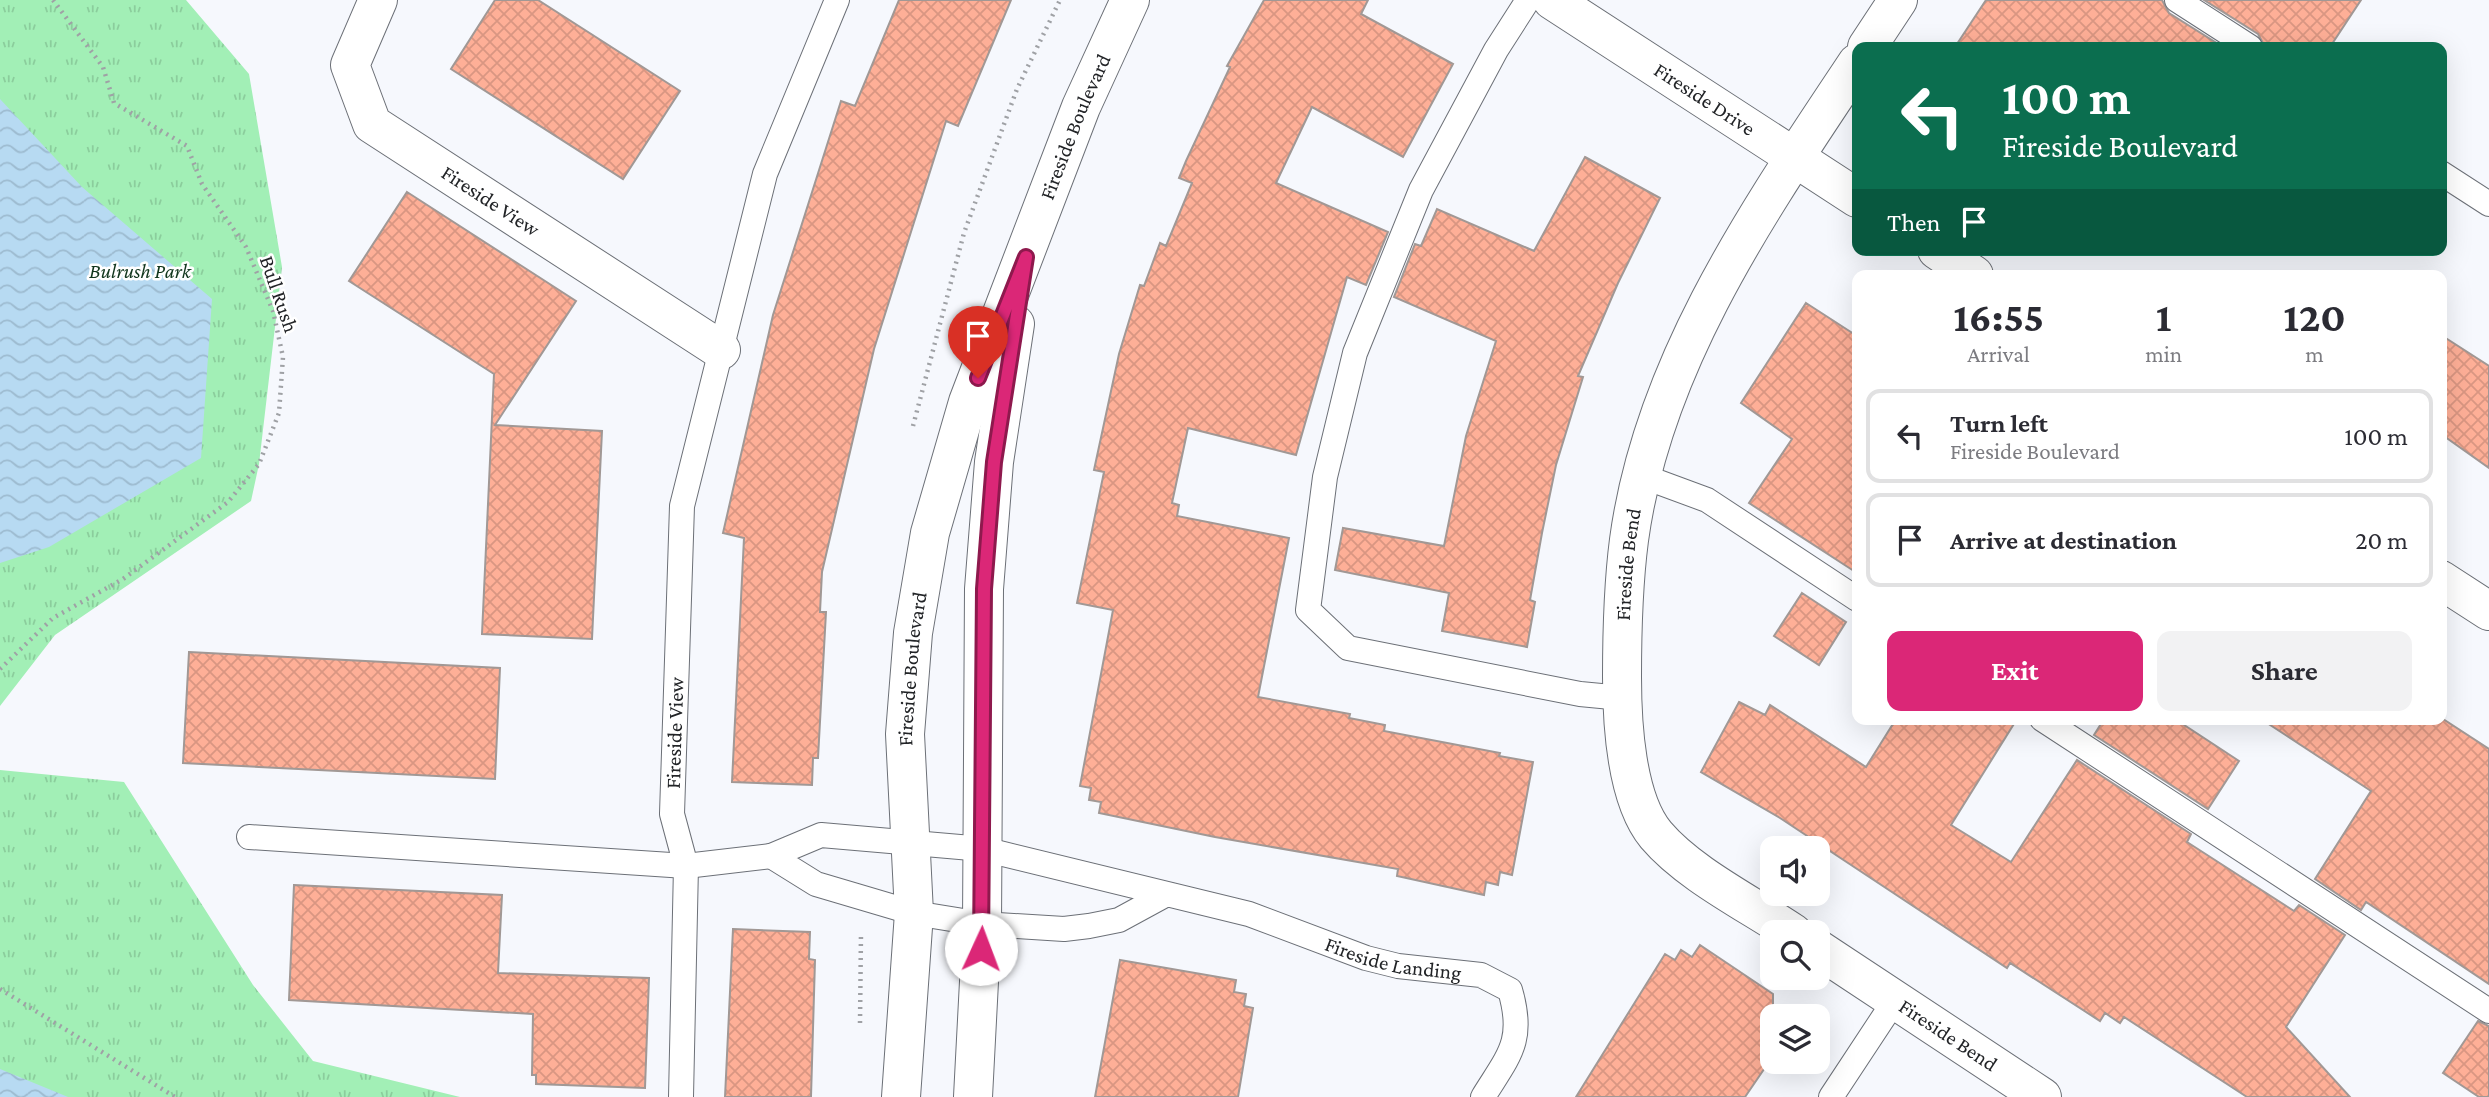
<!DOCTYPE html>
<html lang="en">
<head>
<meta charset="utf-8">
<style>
	body { margin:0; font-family:"Crimson Pro",serif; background:#f2f2f3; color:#2b2b33; height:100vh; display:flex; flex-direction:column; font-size:26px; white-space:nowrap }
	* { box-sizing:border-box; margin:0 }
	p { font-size:23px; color:#7c7c81 }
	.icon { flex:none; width:38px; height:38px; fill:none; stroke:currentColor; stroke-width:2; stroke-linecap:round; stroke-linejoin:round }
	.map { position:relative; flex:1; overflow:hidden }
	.details { position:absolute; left:1852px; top:270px; width:595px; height:455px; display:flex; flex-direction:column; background:#fff; border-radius:14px; box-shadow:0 7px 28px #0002 }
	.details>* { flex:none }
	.hud { position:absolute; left:1852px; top:42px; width:595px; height:214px; border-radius:14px; box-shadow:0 7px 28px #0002; background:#0b6e4f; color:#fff; overflow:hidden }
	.buttons { position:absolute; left:1760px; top:836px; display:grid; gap:14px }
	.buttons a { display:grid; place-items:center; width:70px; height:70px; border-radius:14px; background:#fff; box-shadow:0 7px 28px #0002; font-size:35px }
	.pin { position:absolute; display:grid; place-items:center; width:60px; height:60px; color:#fff; margin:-72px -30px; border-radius:50% 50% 50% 0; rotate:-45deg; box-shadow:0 0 7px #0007 }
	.pin .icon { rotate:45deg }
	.me { position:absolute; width:77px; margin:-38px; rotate:2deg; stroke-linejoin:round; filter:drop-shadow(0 0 5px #0008) }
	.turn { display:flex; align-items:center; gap:24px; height:147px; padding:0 35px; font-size:32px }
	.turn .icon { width:91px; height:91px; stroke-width:2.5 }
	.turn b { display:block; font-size:49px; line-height:60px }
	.then { display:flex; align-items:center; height:66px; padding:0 35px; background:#0003; gap:14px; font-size:26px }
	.eta { display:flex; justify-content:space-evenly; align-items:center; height:119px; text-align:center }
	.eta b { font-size:42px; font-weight:700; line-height:49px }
	.button { display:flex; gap:14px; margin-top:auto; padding:14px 35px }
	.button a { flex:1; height:80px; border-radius:14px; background:#db2777; color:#fff; font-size:28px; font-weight:700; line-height:80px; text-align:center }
	.button a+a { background:#f2f2f3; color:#2b2b33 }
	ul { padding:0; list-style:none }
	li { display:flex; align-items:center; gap:21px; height:94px; margin:0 14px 10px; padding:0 21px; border:4px solid #e1e1e2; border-radius:14px }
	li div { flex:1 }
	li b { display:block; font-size:26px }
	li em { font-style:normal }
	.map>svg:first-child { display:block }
	.park { fill:url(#park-tufts) }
	.water { fill:url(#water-waves) }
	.building { fill:url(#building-cross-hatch); stroke:#a19895; stroke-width:2 }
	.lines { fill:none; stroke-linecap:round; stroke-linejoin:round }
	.lane-casing { stroke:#6c7077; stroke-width:26 }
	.street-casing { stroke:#6c7077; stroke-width:40 }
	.secondary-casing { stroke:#6c7077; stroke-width:40 }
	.path { stroke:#9fa1a5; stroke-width:4.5; stroke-dasharray:2 5; stroke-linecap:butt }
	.lane { stroke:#fff; stroke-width:24 }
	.street { stroke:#fff; stroke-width:38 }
	.secondary { stroke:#fff; stroke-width:38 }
	.route-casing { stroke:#8e194d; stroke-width:18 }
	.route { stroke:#db2777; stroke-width:12 }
	.labels { text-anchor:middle; stroke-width:5; stroke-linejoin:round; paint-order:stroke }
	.street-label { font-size:21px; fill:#222427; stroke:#fff }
	.park-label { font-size:21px; font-style:italic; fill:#11361d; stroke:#fff }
</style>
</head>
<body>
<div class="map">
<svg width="2489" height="1097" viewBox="0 0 2489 1097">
	<defs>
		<pattern id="park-tufts" width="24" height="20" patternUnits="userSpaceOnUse" patternTransform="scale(1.75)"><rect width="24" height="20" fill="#a2efb6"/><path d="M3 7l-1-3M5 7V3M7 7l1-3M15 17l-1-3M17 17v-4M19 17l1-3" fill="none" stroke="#8bcd9c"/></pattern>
		<pattern id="water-waves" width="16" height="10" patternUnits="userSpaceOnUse" patternTransform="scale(1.75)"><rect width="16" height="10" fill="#b7daf2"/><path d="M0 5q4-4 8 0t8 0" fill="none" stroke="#9dbbd0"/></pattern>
		<pattern id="building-cross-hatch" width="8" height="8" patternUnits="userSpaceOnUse" patternTransform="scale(1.75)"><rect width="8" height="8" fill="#feaf97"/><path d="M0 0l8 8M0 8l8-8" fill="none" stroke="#d99682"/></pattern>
	</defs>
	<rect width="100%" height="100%" fill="#f6f8fd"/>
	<path class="park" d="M 0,0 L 186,0 L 249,74 L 282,267 L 259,464 L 251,501 L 55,635 L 0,706 Z
		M 0,770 L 124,782 L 253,985 L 313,1061 L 460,1097 L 0,1097 Z"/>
	<path class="water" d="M 0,99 L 82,187 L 212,299 L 201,458 L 49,547 L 0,563 Z
		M 0,1069 L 68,1097 L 0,1097 Z"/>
	<path class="building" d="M 495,0 L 538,0 L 680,91 L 623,179 L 451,69 Z
		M 899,0 L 1011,0 L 958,126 L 946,121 L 874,349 L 822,572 L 820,612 L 826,612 L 818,758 L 813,758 L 812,785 L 732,782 L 744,538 L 723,533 L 773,315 L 841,101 L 855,106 Z
		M 1264,0 L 1368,0 L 1361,14 L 1453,64 L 1403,157 L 1312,107 L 1276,183 L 1388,232 L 1366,285 L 1347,277 L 1296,455 L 1188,428 L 1172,503 L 1179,505 L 1177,516 L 1289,538 L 1258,697 L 1350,714 L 1349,718 L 1385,725 L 1384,731 L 1500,753 L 1499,756 L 1533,762 L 1512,875 L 1500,872 L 1498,885 L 1486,882 L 1484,895 L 1397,876 L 1398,869 L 1215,837 L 1099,813 L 1101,802 L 1089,800 L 1091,788 L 1080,786 L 1113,610 L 1077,603 L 1104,472 L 1094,470 L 1119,354 L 1140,285 L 1144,286 L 1160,243 L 1166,246 L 1192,183 L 1179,178 L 1186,161 L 1230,67 L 1227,66 Z
		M 1986,0 L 2162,0 L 2169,13 L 2223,47 L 1955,47 Z
		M 2204,0 L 2361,0 L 2330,47 L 2265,47 L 2258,34 Z
		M 1585,157 L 1660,198 L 1618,283 L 1578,376 L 1583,377 L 1556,465 L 1542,533 L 1530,600 L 1535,602 L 1527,647 L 1442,631 L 1449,593 L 1335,570 L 1343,528 L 1444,546 L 1466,436 L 1496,341 L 1394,297 L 1415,244 L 1421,246 L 1437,209 L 1534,251 Z
		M 407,192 L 576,301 L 495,425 L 602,431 L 592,639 L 482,634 L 494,374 L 349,281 Z
		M 1806,303 L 1857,336 L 1857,573 L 1749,503 L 1792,439 L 1741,403 Z
		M 2441,335 L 2489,366 L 2489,468 L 2441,434 Z
		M 1802,593 L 1846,622 L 1819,665 L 1774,636 Z
		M 189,652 L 500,668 L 495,779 L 183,763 Z
		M 1739,702 L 1765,715 L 1770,705 L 1866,767 L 1896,719 L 2017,719 L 1951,825 L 2011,862 L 2077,760 L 2191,834 L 2187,842 L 2294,911 L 2299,905 L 2345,935 L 2286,1027 L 2350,1097 L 2247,1097 L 2124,1017 L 2120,1023 L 2105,1013 L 2100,1021 L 2010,963 L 2007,968 L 1780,818 L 1701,772 Z
		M 2104,719 L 2175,719 L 2239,761 L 2208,809 L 2094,735 Z
		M 2261,719 L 2443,719 L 2489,749 L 2489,984 L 2366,902 L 2361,910 L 2315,879 L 2371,791 Z
		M 294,885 L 502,895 L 498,973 L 649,978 L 645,1088 L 536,1084 L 536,1075 L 532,1075 L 533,1014 L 289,1000 Z
		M 733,929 L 810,932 L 809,959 L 815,960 L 811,1097 L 725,1097 Z
		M 1700,945 L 1773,994 L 1773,1056 L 1745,1097 L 1576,1097 L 1665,954 L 1675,960 L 1681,950 L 1692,957 Z
		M 1120,960 L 1236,980 L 1234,992 L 1246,994 L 1244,1006 L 1253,1008 L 1238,1097 L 1095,1097 Z
		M 2478,1021 L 2489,1026 L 2489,1097 L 2479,1097 L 2443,1073 Z"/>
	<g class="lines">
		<defs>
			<g id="lane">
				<path d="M 1528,0 L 1496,50 L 1421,190 L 1355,353 L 1325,477 L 1308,610 L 1348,648 L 1580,694 L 1622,698"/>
				<path d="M 2177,0 L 2250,47"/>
				<path d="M 2441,173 L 2489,204"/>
				<path d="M 1642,476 L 1707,500 L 1857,599"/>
				<path d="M 2042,719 L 2489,1011"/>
				<path d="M 249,837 L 686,866 L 771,856"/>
				<path id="s1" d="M 1165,895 L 1119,920 L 1089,926 L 1064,929 L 982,924 L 914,913 L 816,884 L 771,856 L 821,835 L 983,849 L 1249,914 L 1366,958 L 1398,966 L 1481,975 L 1510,990 C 1525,1041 1509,1055 1483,1097"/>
				<path id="s2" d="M 681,1097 L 686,866 L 672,814 L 682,506 L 765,174 L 837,0"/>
				<path d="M 1831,1097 L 1895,1000"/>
			</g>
			<g id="street">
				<path id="s3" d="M 378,0 L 350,65 L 372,124 L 721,350"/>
				<path id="s4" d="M 1552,0 L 1857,198"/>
				<path d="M 1867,47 L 1898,0"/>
				<path d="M 1937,250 L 1974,275"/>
				<path d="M 2441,580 L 2489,611"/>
				<path id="s5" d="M 1793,933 C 1750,904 1689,874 1656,835 C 1626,799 1622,723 1622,677 C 1622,631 1623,586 1629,540 C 1653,362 1760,209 1857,63"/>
				<path id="s6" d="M 1818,949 L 2042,1097"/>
			</g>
			<g id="secondary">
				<path id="s7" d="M 901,1097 L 914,913 L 905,734 L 913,633 L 930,533 L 968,402 L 1081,107 L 1130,0"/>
				<path d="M 973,1097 L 982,924 L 984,589 L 994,462 L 1015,324"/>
			</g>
		</defs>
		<use href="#lane" class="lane-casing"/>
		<use href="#street" class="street-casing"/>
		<use href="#secondary" class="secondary-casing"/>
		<path class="path" d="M 913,426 L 964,233 L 1017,89 L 1060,0
			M 0,669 L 53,618 L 123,579 L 228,502 L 259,464 L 279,413 L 283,357 L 273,311 L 246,247 L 202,184 L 187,146 L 114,103 L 103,67 L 53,0
			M 0,989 L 175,1097
			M 860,1023 L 861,933"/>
		<use href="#lane" class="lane"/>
		<use href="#street" class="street"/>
		<use href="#secondary" class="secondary"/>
	</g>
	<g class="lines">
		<defs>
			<path id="route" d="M 978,378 L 1026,257 L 994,462 L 984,589 L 981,949"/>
		</defs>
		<use href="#route" class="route-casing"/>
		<use href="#route" class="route"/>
	</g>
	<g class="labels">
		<g class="street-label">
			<text dy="7" stroke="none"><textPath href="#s4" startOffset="182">Fireside Drive</textPath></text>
			<text dy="7" stroke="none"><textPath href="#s7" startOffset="998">Fireside Boulevard</textPath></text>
			<text dy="7" stroke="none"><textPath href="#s3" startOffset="275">Fireside View</textPath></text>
			<text transform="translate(279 294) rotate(71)" y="7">Bull Rush</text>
			<text dy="7" stroke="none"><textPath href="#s5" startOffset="446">Fireside Bend</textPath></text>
			<text dy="7" stroke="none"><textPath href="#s7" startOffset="429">Fireside Boulevard</textPath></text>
			<text dy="7" stroke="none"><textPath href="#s2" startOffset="366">Fireside View</textPath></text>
			<text dy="7" stroke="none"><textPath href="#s1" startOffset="1057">Fireside Landing</textPath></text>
			<text dy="7" stroke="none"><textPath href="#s6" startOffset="156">Fireside Bend</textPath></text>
		</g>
		<g class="park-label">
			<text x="140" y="278">Bulrush Park</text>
		</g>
	</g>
</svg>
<div class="buttons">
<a><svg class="icon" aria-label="sound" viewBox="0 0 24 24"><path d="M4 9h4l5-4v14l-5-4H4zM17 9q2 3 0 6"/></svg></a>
<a><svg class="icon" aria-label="search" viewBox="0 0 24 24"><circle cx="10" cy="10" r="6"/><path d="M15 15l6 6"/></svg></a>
<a><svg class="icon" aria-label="layers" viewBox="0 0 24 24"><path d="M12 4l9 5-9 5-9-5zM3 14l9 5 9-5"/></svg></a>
</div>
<div class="pin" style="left:978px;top:378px;background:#d93025"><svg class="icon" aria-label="arrive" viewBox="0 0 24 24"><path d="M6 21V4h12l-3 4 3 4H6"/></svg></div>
<svg class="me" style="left:981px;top:949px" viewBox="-20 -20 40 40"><circle r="19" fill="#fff"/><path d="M0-13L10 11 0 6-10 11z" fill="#db2777"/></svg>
<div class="hud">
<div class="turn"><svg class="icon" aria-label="left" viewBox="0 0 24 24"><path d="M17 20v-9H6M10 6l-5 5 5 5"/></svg><div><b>100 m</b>Fireside Boulevard</div></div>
<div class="then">Then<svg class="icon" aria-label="arrive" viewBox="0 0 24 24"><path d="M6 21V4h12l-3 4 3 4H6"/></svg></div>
</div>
<section class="details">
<div class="eta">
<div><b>16:55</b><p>Arrival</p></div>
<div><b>1</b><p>min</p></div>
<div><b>120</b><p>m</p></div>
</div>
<ul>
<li><svg class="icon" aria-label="left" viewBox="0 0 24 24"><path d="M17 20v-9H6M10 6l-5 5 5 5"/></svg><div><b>Turn left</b><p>Fireside Boulevard</p></div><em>100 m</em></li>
<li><svg class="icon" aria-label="arrive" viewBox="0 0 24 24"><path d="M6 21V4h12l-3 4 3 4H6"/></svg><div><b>Arrive at destination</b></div><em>20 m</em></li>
</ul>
<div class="button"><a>Exit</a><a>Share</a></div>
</section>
</div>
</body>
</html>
